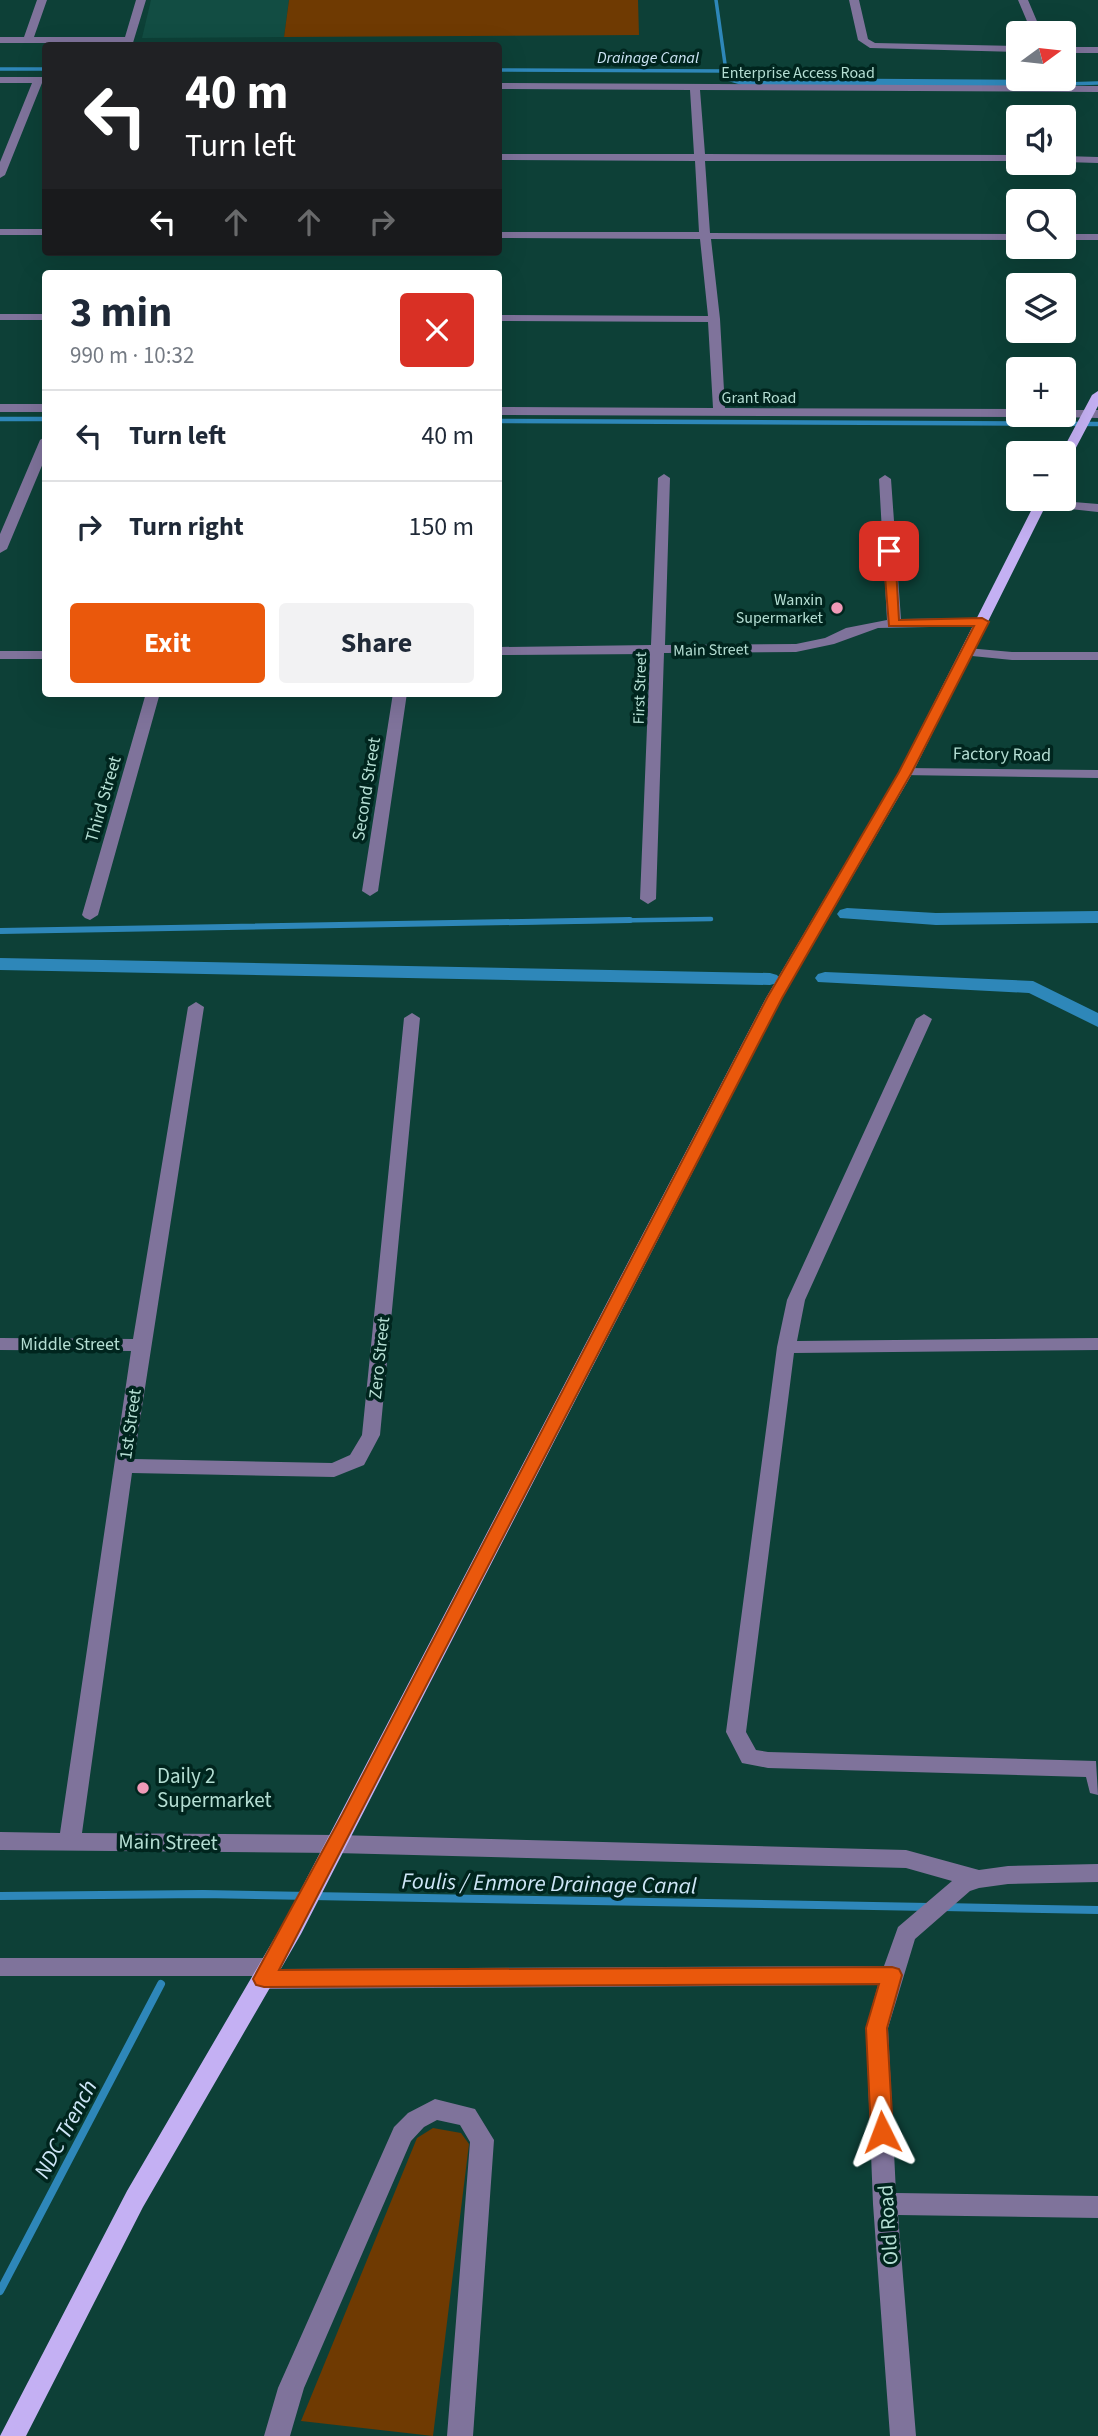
<!DOCTYPE html>
<html lang="en">
<head>
<meta charset="utf-8">
<style>
	body { margin:0; font-family:"Source Sans 3",sans-serif; background:#f2f2f3; color:#1f2937; height:100vh; display:flex; flex-direction:column; font-size:26px; white-space:nowrap }
	* { box-sizing:border-box; margin:0 }
	p { font-size:23px; color:#747a83 }
	.icon { flex:none; width:38px; height:38px; fill:none; stroke:currentColor; stroke-width:2; stroke-linecap:round; stroke-linejoin:round }
	.map { position:relative; flex:1; overflow:hidden }
	.details { position:absolute; left:42px; top:270px; width:460px; height:427px; display:flex; flex-direction:column; background:#fff; border-radius:7px; box-shadow:0 7px 28px #0002 }
	.details>* { flex:none }
	.top-card { position:absolute; left:42px; top:42px; width:460px; height:214px; border-radius:7px; box-shadow:0 7px 28px #0002; background:#202124; color:#fff; overflow:hidden }
	.needle { width:46px; rotate:75deg }
	.fabs { position:absolute; left:1006px; top:21px; display:grid; gap:14px }
	.fabs a { display:grid; place-items:center; width:70px; height:70px; border-radius:7px; background:#fff; box-shadow:0 7px 28px #0002; font-size:35px }
	.pin { position:absolute; display:grid; place-items:center; width:60px; height:60px; color:#fff; margin:-30px; border-radius:14px; box-shadow:0 4px 10px #0006 }
	.me { position:absolute; width:77px; margin:-38px; rotate:357deg; stroke-linejoin:round; filter:drop-shadow(0 0 5px #0008) }
	.turn { display:flex; align-items:center; gap:24px; height:147px; padding:0 28px; font-size:32px }
	.turn .icon { width:91px; height:91px; stroke-width:2.5 }
	.turn b { display:block; font-size:49px; line-height:60px }
	.lanes { display:flex; align-items:center; height:66px; padding:0 28px; background:#0003; justify-content:center; gap:35px; direction:ltr }
	.lanes .off { opacity:.35 }
	.round { display:grid; place-items:center; flex:none; width:74px; height:74px; border-radius:7px; background:#f2f2f3 }
	.overview { display:flex; align-items:center; justify-content:space-between; height:119px; padding:0 28px }
	h1 { font-size:42px; font-weight:700; line-height:52px }
	.action { display:flex; gap:14px; margin-top:auto; padding:14px 28px }
	.action a { flex:1; height:80px; border-radius:7px; background:#ea580c; color:#fff; font-size:28px; font-weight:700; line-height:80px; text-align:center }
	.action a+a { background:#f2f2f3; color:#1f2937 }
	ul { padding:0; list-style:none }
	li { display:flex; align-items:center; gap:21px; height:91px; padding:0 28px; border-top:2px solid #e0e1e3 }
	li div { flex:1 }
	li b { display:block; font-size:26px }
	li em { font-style:normal }
	.map>svg:first-child { display:block }
	.built { fill:#124d43 }
	.green { fill:#6f3a02 }
	.lines { fill:none; stroke-linecap:round; stroke-linejoin:round }
	.stream-far3 { stroke:#2e87b9; stroke-width:3.5 }
	.stream-far2 { stroke:#2e87b9; stroke-width:4.5 }
	.stream-far1 { stroke:#2e87b9; stroke-width:6 }
	.stream { stroke:#2e87b9; stroke-width:8 }
	.canal { fill:#2e87b9; fill-rule:evenodd }
	.minor { fill:#7f739b; fill-rule:evenodd }
	.major { fill:#c4b0f3; fill-rule:evenodd }
	.route { fill:#ea580c; stroke:#983908; stroke-width:2 }
	.poi-dot { fill:#f09ab7; stroke:#00251e; stroke-width:2.5 }
	.labels { text-anchor:middle; stroke-width:7; stroke-linejoin:round; paint-order:stroke }
	.far-water-label { font-size:16px; font-style:italic; fill:#cee6f7; stroke:#00251e }
	.far-street-label { font-size:16px; fill:#b4ded3; stroke:#00251e }
	.far-poi-label { font-size:16px; fill:#b4ded3; stroke:#00251e; text-anchor:end }
	.street-label { font-size:18px; fill:#b4ded3; stroke:#00251e }
	.near-poi-label { font-size:21px; fill:#b4ded3; stroke:#00251e; text-anchor:start }
	.near-street-label { font-size:21px; fill:#b4ded3; stroke:#00251e }
	.near-water-label { font-size:23px; font-style:italic; fill:#cee6f7; stroke:#00251e }
</style>
</head>
<body>
<div class="map">
<svg width="1098" height="2436" viewBox="0 0 1098 2436">
	<rect width="100%" height="100%" fill="#0d4037"/>
	<path class="built" d="M 151,0 L 289,0 L 284,37 L 142,38 Z"/>
	<path class="green" d="M 289,0 L 638,0 L 639,35 L 284,37 Z
		M 433,2128 L 461,2133 L 469,2144 L 433,2436 L 301,2421 L 417,2138 Z"/>
	<g class="lines">
		<path class="stream-far3" d="M 0,69 L 46,69
			M 499,70 L 726,71 L 716,0
			M 1063,84 L 1098,83"/>
		<path class="stream-far2" d="M 0,419 L 46,419
			M 499,421 L 1098,424
			M 526,922 L 711,919"/>
		<path class="stream-far1" d="M 0,931 L 630,920"/>
		<path class="stream" d="M 0,1896 L 203,1894 L 929,1907
			M 943,1907 L 1098,1910
			M 0,2291 L 161,1984"/>
		<path class="canal" d="M 726,67 L 746,78 L 1038,80 L 1045,84 L 1038,88 L 745,86 L 728,81 L 720,71 Z
			M 847,908 L 936,913 L 1098,911 L 1098,923 L 936,925 L 840,918 L 837,914 L 840,910 Z
			M 0,958 L 770,973 L 777,975 L 780,979 L 777,983 L 770,985 L 0,970 Z
			M 825,972 L 1033,981 L 1098,1013 L 1098,1027 L 1029,993 L 818,982 L 815,978 L 818,974 Z"/>
		<path class="minor" d="M 37,0 L 47,0 L 34,37 L 125,37 L 136,0 L 146,0 L 132,46 L 122,46 L 123,43 L 0,43 L 0,37 L 24,37 Z
			M 849,0 L 859,0 L 868,39 L 875,43 L 1018,46 L 1018,52 L 870,48 L 858,40 Z
			M 1018,0 L 1028,0 L 1042,33 L 1032,33 Z
			M 1064,47 L 1098,47 L 1098,53 L 1064,53 Z
			M 0,77 L 46,77 L 46,83 L 42,83 L 5,175 L 0,178 L 0,162 L 32,83 L 0,83 Z
			M 499,83 L 1098,86 L 1098,92 L 700,90 L 705,154 L 1018,155 L 1018,161 L 705,161 L 710,233 L 1018,234 L 1018,240 L 711,239 L 720,319 L 725,408 L 1018,409 L 1018,415 L 1023,415 L 1018,417 L 499,415 L 499,407 L 713,408 L 708,322 L 499,321 L 499,315 L 708,316 L 700,239 L 499,238 L 499,232 L 699,232 L 695,161 L 499,160 L 499,154 L 694,154 L 690,90 L 499,89 Z
			M 1064,156 L 1098,157 L 1098,163 L 1064,162 Z
			M 0,229 L 46,229 L 46,235 L 0,235 Z
			M 1064,234 L 1098,234 L 1098,240 L 1064,240 Z
			M 0,314 L 46,314 L 46,320 L 0,320 Z
			M 0,404 L 46,404 L 46,412 L 0,412 Z
			M 1064,410 L 1098,410 L 1098,418 L 1060,417 L 1058,415 L 1064,415 Z
			M 46,436 L 46,456 L 7,549 L 0,553 L 0,534 L 40,440 Z
			M 664,474 L 670,478 L 665,645 L 796,644 L 825,638 L 846,628 L 887,620 L 879,479 L 885,475 L 891,479 L 901,619 L 982,618 L 989,622 L 982,626 L 878,628 L 834,644 L 796,652 L 664,653 L 656,899 L 648,904 L 640,899 L 650,654 L 499,655 L 499,647 L 651,645 L 658,478 Z
			M 1037,499 L 1098,504 L 1098,512 L 1042,506 L 1037,505 Z
			M 967,648 L 1012,652 L 1098,652 L 1098,660 L 1012,660 L 962,655 L 960,652 Z
			M 0,651 L 46,651 L 46,659 L 0,659 Z
			M 146,693 L 160,693 L 98,915 L 90,920 L 85,918 L 82,915 Z
			M 393,693 L 407,693 L 378,891 L 370,896 L 362,891 Z
			M 906,768 L 1098,770 L 1098,778 L 901,775 L 899,772 L 901,769 Z
			M 196,1002 L 204,1007 L 134,1459 L 332,1463 L 350,1455 L 362,1435 L 404,1018 L 412,1013 L 420,1018 L 380,1435 L 364,1465 L 334,1477 L 132,1473 L 82,1833 L 336,1835 L 906,1850 L 979,1870 L 1008,1866 L 1098,1864 L 1098,1882 L 1008,1884 L 979,1888 L 970,1891 L 915,1939 L 888,2028 L 896,2193 L 1098,2196 L 1098,2218 L 898,2215 L 916,2436 L 890,2436 L 873,2204 L 866,2028 L 878,1985 L 264,1989 L 256,1986 L 254,1976 L 0,1976 L 0,1958 L 269,1958 L 277,1960 L 279,1969 L 884,1966 L 898,1927 L 952,1881 L 906,1868 L 336,1853 L 0,1850 L 0,1832 L 60,1833 L 131,1351 L 0,1350 L 0,1338 L 133,1339 L 188,1007 Z
			M 924,1014 L 932,1019 L 805,1300 L 797,1341 L 1098,1338 L 1098,1350 L 794,1353 L 746,1732 L 756,1750 L 768,1752 L 1096,1761 L 1098,1795 L 1090,1793 L 1086,1777 L 768,1768 L 742,1763 L 726,1732 L 777,1347 L 787,1300 L 916,1019 Z
			M 435,2099 L 475,2109 L 494,2140 L 473,2436 L 447,2436 L 470,2142 L 460,2125 L 437,2120 L 424,2127 L 411,2141 L 304,2388 L 290,2436 L 264,2436 L 278,2388 L 394,2127 L 408,2113 Z"/>
		<path class="major" d="M 1098,391 L 1098,406 L 1070,459 L 1064,463 L 1064,453 L 1061,453 L 1092,395 Z
			M 1037,499 L 1049,499 L 913,772 L 782,998 L 301,1934 L 143,2207 L 26,2436 L 0,2436 L 127,2191 L 285,1920 L 766,998 L 899,772 Z"/>
	</g>
	<path class="route" d="M 889,548 L 895,551 L 899,620 L 982,618 L 989,622 L 912,772 L 782,998 L 279,1970 L 892,1967 L 899,1969 L 902,1975 L 887,2028 L 893,2132 L 890,2139 L 882,2141 L 874,2139 L 871,2132 L 866,2028 L 879,1984 L 264,1987 L 256,1985 L 253,1979 L 342,1815 L 767,998 L 899,772 L 974,626 L 889,626 L 883,551 Z"/>
	<g class="poi-dot">
		<circle cx="837" cy="608" r="7"/>
		<circle cx="143" cy="1788" r="7"/>
	</g>
	<g class="labels">
		<g class="far-water-label">
			<text x="648" y="63">Drainage Canal</text>
		</g>
		<g class="far-street-label">
			<text x="798" y="78">Enterprise Access Road</text>
			<text x="759" y="403">Grant Road</text>
			<text transform="translate(711 649) rotate(-1)" y="6">Main Street</text>
			<text transform="translate(639 688) rotate(-88)" y="6">First Street</text>
		</g>
		<g class="far-poi-label">
			<text x="823" y="605">Wanxin<tspan x="823" dy="18">Supermarket</tspan></text>
		</g>
		<g class="street-label">
			<text transform="translate(1002 754) rotate(1)" y="6">Factory Road</text>
			<text transform="translate(366 789) rotate(-81)" y="6">Second Street</text>
			<text transform="translate(103 799) rotate(-74)" y="6">Third Street</text>
			<text x="70" y="1350">Middle Street</text>
			<text transform="translate(379 1358) rotate(-84)" y="6">Zero Street</text>
			<text transform="translate(130 1424) rotate(-82)" y="6">1st Street</text>
		</g>
		<g class="near-poi-label">
			<text x="157" y="1783">Daily 2<tspan x="157" dy="24">Supermarket</tspan></text>
		</g>
		<g class="near-street-label">
			<text transform="translate(168 1842) rotate(1)" y="7">Main Street</text>
			<text transform="translate(888 2225) rotate(-94)" y="7">Old Road</text>
		</g>
		<g class="near-water-label">
			<text transform="translate(549 1883) rotate(1)" y="8">Foulis / Enmore Drainage Canal</text>
			<text transform="translate(65 2129) rotate(-62)" y="8">NDC Trench</text>
		</g>
	</g>
</svg>
<div class="fabs">
<a><svg class="needle" viewBox="-14 -14 28 28"><path d="M0-13l5 13h-10z" fill="#e53935"/><path d="M0 13l5-13h-10z" fill="#747a83"/></svg></a>
<a><svg class="icon" aria-label="sound" viewBox="0 0 24 24"><path d="M4 9h4l5-4v14l-5-4H4zM17 9q2 3 0 6"/></svg></a>
<a><svg class="icon" aria-label="search" viewBox="0 0 24 24"><circle cx="10" cy="10" r="6"/><path d="M15 15l6 6"/></svg></a>
<a><svg class="icon" aria-label="layers" viewBox="0 0 24 24"><path d="M12 4l9 5-9 5-9-5zM3 14l9 5 9-5"/></svg></a>
<a>+</a>
<a>−</a>
</div>
<div class="pin" style="left:889px;top:551px;background:#d93025"><svg class="icon" aria-label="arrive" viewBox="0 0 24 24"><path d="M6 21V4h12l-3 4 3 4H6"/></svg></div>
<svg class="me" style="left:882px;top:2132px" viewBox="-20 -20 40 40"><path d="M0-17L14 15 0 8-14 15z" fill="#ea580c" stroke="#fff" stroke-width="4"/></svg>
<div class="top-card">
<div class="turn"><svg class="icon" aria-label="left" viewBox="0 0 24 24"><path d="M17 20v-9H6M10 6l-5 5 5 5"/></svg><div><b>40 m</b>Turn left</div></div>
<div class="lanes"><svg class="icon" aria-label="left" viewBox="0 0 24 24"><path d="M17 20v-9H6M10 6l-5 5 5 5"/></svg><svg class="icon off" aria-label="ahead" viewBox="0 0 24 24"><path d="M12 20V5M6 11l6-6 6 6"/></svg><svg class="icon off" aria-label="ahead" viewBox="0 0 24 24"><path d="M12 20V5M6 11l6-6 6 6"/></svg><svg class="icon off" aria-label="right" viewBox="0 0 24 24"><path d="M7 20v-9h11M14 6l5 5-5 5"/></svg></div>
</div>
<section class="details">
<div class="overview"><div><h1>3 min</h1><p>990 m · 10:32</p></div><a class="round" style="background:#d93025;color:#fff"><svg class="icon" aria-label="close" viewBox="0 0 24 24"><path d="M6 6l12 12M18 6L6 18"/></svg></a></div>
<ul>
<li><svg class="icon" aria-label="left" viewBox="0 0 24 24"><path d="M17 20v-9H6M10 6l-5 5 5 5"/></svg><div><b>Turn left</b></div><em>40 m</em></li>
<li><svg class="icon" aria-label="right" viewBox="0 0 24 24"><path d="M7 20v-9h11M14 6l5 5-5 5"/></svg><div><b>Turn right</b></div><em>150 m</em></li>
</ul>
<div class="action"><a>Exit</a><a>Share</a></div>
</section>
</div>
</body>
</html>
